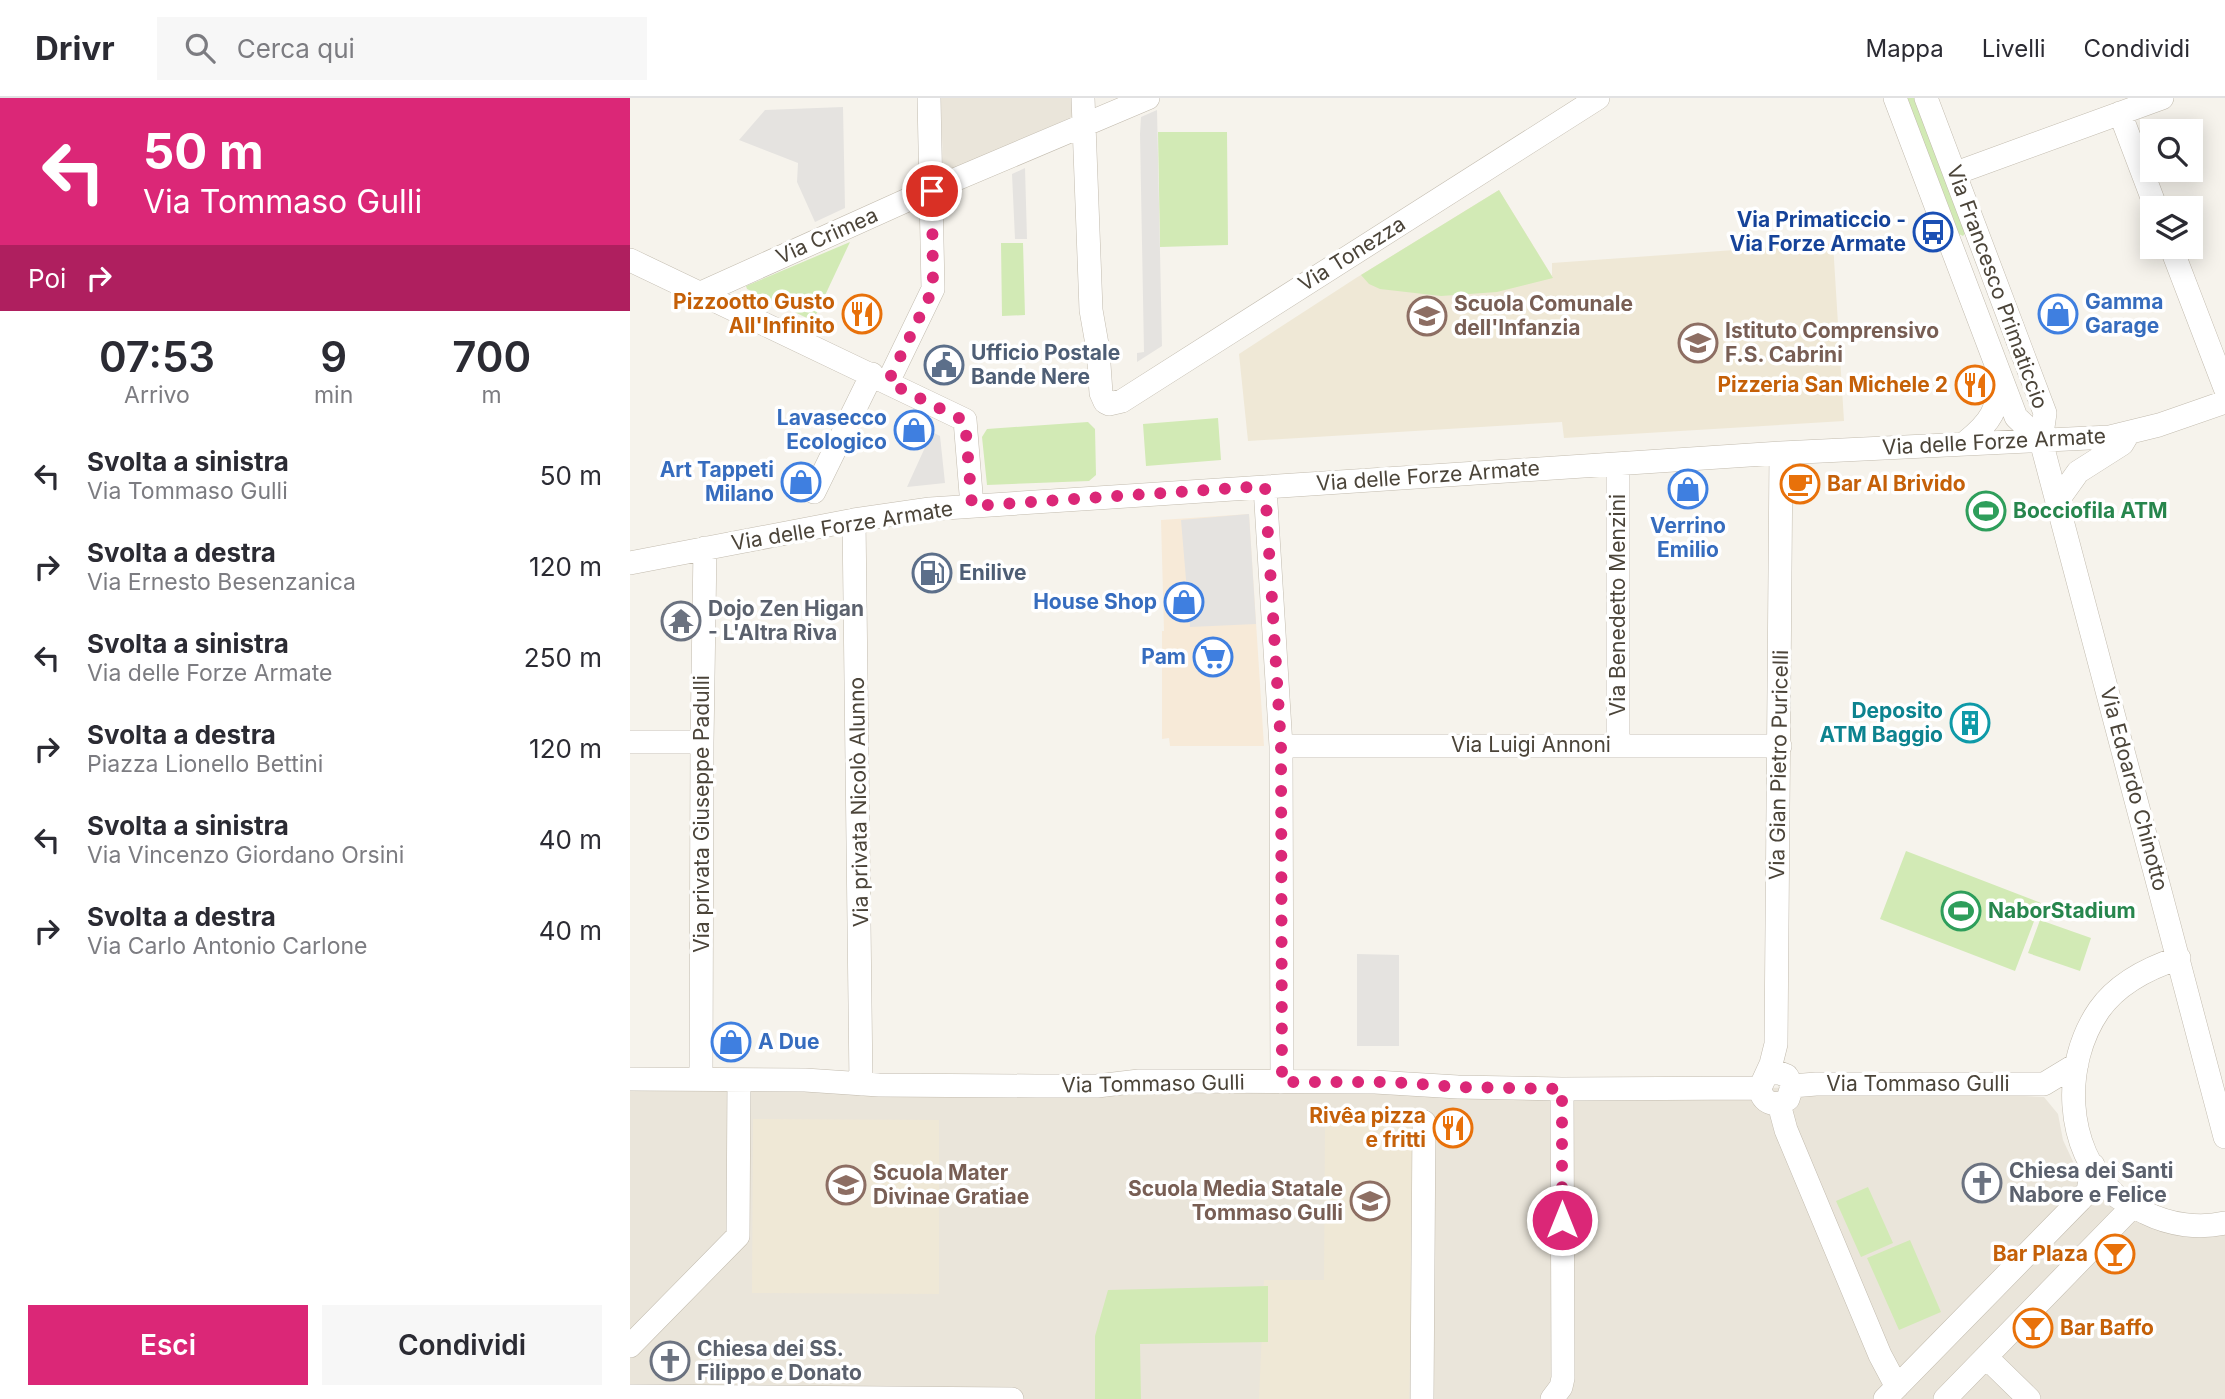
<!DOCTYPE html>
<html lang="it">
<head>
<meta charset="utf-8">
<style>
	body { margin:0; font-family:Inter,sans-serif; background:#f7f7f7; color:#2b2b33; height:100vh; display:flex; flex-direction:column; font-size:26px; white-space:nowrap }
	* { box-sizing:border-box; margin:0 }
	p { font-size:23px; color:#7c7c81 }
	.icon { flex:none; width:38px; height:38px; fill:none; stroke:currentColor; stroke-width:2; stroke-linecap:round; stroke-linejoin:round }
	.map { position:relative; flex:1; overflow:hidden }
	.side { display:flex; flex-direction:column; background:#fff; width:630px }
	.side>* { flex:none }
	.banner { background:#db2777; color:#fff; overflow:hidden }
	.fabs { position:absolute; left:1510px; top:21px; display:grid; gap:14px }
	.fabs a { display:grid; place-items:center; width:63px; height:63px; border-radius:0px; background:#fff; box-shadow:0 4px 18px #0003; font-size:35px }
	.pin { position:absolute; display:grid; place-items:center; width:60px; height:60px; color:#fff; margin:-30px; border:4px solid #fff; border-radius:50%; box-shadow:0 2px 7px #0007 }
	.me { position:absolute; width:77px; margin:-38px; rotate:0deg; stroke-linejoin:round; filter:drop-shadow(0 0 5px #0008) }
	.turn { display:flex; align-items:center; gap:24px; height:147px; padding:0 28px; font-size:32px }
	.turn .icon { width:91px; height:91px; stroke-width:2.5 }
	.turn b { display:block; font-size:49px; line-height:60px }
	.then { display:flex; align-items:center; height:66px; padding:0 28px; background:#0003; gap:14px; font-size:26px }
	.eta { display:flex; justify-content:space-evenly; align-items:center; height:119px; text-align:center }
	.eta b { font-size:42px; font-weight:600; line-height:49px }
	.primary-button { display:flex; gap:14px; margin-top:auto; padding:14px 28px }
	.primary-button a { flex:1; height:80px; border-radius:0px; background:#db2777; color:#fff; font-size:28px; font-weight:600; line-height:80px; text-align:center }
	.primary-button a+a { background:#f7f7f7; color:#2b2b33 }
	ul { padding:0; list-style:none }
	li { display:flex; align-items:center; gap:21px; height:91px; padding:0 28px }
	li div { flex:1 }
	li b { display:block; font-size:26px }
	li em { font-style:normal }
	header { display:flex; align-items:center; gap:42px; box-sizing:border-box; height:98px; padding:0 35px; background:#fff; border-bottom:2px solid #e1e1e2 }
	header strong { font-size:33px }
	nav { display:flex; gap:38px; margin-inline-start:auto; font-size:24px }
	.search { width:490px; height:63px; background:#f7f7f7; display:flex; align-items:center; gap:18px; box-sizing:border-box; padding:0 24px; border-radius:0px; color:#7c7c81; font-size:26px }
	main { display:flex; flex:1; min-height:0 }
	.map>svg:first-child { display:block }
	.residential { fill:#eae5da }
	.commercial { fill:#f7ead8 }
	.education { fill:#efe8d6 }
	.green { fill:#d2eab5 }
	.parking { fill:#e5e3e0 }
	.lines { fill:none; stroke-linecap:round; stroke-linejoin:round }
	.minor-casing { stroke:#c2bbae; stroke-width:24 }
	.minor { stroke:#fff; stroke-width:23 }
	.route { stroke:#db2777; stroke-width:12; stroke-dasharray:0 21.6 }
	.labels { text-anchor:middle; stroke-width:7; stroke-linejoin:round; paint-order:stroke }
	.transit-label { font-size:21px; font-weight:bold; fill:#164399; stroke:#fff; text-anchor:end }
	.street-label { font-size:21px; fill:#4b4439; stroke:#fff }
	.food-label { font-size:21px; font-weight:bold; fill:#c56008; stroke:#fff; text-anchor:end }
	.shop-label { font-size:21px; font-weight:bold; fill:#366cbe; stroke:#fff; text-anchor:end }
	.education-label { font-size:21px; font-weight:bold; fill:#785e54; stroke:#fff; text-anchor:start }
	.service-label { font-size:21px; font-weight:bold; fill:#4e5e75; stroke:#fff; text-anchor:start }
	.leisure-label { font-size:21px; font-weight:bold; fill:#27864d; stroke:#fff; text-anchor:start }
	.worship-label { font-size:21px; font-weight:bold; fill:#5b616d; stroke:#fff; text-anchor:start }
	.culture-label { font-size:21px; font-weight:bold; fill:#0d838f; stroke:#fff; text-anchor:end }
</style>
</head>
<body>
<header>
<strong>Drivr</strong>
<div class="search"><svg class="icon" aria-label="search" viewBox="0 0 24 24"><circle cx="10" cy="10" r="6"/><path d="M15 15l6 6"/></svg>Cerca qui</div>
<nav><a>Mappa</a><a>Livelli</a><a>Condividi</a></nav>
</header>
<main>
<section class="side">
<div class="banner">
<div class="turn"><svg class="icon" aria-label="left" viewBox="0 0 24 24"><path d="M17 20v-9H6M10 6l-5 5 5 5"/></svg><div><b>50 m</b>Via Tommaso Gulli</div></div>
<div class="then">Poi<svg class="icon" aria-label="right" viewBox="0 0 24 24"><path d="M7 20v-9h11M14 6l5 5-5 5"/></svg></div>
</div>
<div class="eta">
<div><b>07:53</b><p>Arrivo</p></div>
<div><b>9</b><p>min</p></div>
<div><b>700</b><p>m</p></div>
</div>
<ul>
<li><svg class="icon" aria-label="left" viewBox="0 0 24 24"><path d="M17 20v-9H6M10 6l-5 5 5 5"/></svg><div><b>Svolta a sinistra</b><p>Via Tommaso Gulli</p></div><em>50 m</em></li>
<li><svg class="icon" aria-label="right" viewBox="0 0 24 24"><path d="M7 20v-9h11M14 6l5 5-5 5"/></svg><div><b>Svolta a destra</b><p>Via Ernesto Besenzanica</p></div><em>120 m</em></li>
<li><svg class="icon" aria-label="left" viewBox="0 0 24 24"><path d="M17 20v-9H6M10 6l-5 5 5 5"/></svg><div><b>Svolta a sinistra</b><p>Via delle Forze Armate</p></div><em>250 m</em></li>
<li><svg class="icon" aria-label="right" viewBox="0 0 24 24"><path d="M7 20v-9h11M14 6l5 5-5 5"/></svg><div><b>Svolta a destra</b><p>Piazza Lionello Bettini</p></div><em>120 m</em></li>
<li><svg class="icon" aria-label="left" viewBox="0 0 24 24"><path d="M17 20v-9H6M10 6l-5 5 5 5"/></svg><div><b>Svolta a sinistra</b><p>Via Vincenzo Giordano Orsini</p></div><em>40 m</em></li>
<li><svg class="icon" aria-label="right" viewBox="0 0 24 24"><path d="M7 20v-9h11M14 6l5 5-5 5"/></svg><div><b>Svolta a destra</b><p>Via Carlo Antonio Carlone</p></div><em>40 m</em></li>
</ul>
<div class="primary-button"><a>Esci</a><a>Condividi</a></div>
</section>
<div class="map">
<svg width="1595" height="1301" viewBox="0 0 1595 1301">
	<rect width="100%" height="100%" fill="#f6f3ec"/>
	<path class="residential" d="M 311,0 L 442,0 L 443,11 L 442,19 L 313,75 Z
		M 0,982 L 1118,992 L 1183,987 L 1414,999 L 1428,1016 L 1433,1042 L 1446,1070 L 1494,1105 L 1595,1125 L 1595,1301 L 0,1301 Z"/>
	<path class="commercial" d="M 619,416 L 634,648 L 540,648 L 539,640 L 532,641 L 532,533 L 534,533 L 531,422 Z"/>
	<path class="education" d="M 869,92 L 922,178 L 922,165 L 1203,145 L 1214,323 L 934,340 L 932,324 L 618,343 L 609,256 L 726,180 Z
		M 123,1021 L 309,1022 L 309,1196 L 122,1195 Z
		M 695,1023 L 787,1024 L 779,1301 L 629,1301 L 634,1182 L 694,1182 Z"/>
	<path class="green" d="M 1277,0 L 1286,0 L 1336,134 L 1333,138 L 1329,136 Z
		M 528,34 L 597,34 L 598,147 L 530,149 Z
		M 869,92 L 923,180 L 867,194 L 811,198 L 750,191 L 739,186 L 731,177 Z
		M 220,144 L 183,223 L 117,191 L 116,188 Z
		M 371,145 L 393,145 L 395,217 L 372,218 Z
		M 588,320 L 591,362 L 516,368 L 513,326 Z
		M 458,324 L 465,331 L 466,377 L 459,383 L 357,387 L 352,339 L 357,331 Z
		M 1276,753 L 1411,805 L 1385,873 L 1250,821 Z
		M 1410,822 L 1461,840 L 1450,873 L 1398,855 Z
		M 1238,1089 L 1263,1145 L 1231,1159 L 1206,1103 Z
		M 1280,1142 L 1311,1214 L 1269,1232 L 1237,1160 Z
		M 638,1188 L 638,1244 L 510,1246 L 511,1301 L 465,1301 L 465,1238 L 478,1192 Z"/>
	<path class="parking" d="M 213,9 L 215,110 L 185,124 L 167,84 L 168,65 L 109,42 L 135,12 Z
		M 527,12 L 532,248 L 507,264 L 507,255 L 514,254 L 510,36 L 511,19 Z
		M 395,70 L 397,141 L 385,141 L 382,76 Z
		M 302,334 L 310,338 L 315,385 L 277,389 Z
		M 619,416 L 626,526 L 560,529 L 551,422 Z
		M 727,856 L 769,857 L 769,948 L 727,948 Z"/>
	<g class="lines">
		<defs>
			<path id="minor" d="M 453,0 L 461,212 L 468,252 L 471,295 L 475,304 L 479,306 L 492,303 L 968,0
				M 1265,0 L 1386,319 L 1411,343
				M 1296,0 L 1415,315 L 1411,343 L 1595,1039
				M 1490,15 L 1526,110
				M 1326,75 L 1532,0
				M 1541,149 L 1595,290
				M 0,162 L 335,322 L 342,408
				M 71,195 L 284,99 L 518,0
				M 258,284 L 303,191 L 299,0
				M 1336,344 C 1361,324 1368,312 1370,279
				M 635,389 L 651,648 L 652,984
				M 184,394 L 242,276
				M 1428,402 L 1448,374 L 1492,346 L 1498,336
				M 224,422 L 231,986
				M 0,465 L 224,422 L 300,411 L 1151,355 L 1480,339 L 1529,327 L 1595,304
				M 0,644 L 72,644
				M 651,648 L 1150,648
				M 988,648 L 988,366
				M 1549,860 C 1518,870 1488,885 1469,912 C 1432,966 1434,1050 1484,1096 C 1493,1104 1506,1110 1516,1115 C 1540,1127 1570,1131 1595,1125
				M 1136,977 L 1147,974 L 1157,978 L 1162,988 L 1158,1001 C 1145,1010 1132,1005 1130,990 L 1141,966 L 1146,946 L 1151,355
				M 0,981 L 175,982 L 249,987 L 406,988 L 467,988 L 509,983 L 539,983 L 745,984 L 828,989 L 932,991 L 1130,990
				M 71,981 L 72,644 L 75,450
				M 1162,988 L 1186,986 L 1414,986 L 1447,966
				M 1149,1006 L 1156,1032 L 1250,1257 L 1267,1289
				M 0,1248 L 108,1138 L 109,982
				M 1356,1259 L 1399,1301
				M 0,1298 L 382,1301
				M 792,1301 L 794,1024
				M 922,1301 L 931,1289 L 933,1280 L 932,991
				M 1255,1301 L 1450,1102 L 1458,1093 L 1463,1067
				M 1315,1301 L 1503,1108"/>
		</defs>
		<use href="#minor" class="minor-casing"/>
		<use href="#minor" class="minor"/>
	</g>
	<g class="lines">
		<path class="route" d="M 302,93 L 303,191 L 258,284 L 335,323 L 342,408 L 635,388 L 651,648 L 652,984 L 763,984 L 828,989 L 932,991 L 932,1122"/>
	</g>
	<defs>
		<symbol id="bus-ring" viewBox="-11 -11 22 22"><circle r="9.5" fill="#fff" stroke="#1a4fb4" stroke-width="1.5"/><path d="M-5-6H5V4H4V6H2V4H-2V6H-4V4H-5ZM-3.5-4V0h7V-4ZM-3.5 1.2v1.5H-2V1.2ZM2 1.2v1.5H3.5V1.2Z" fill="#1a4fb4"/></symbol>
		<symbol id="restaurant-ring" viewBox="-11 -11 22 22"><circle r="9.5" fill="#fff" stroke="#e8710a" stroke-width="1.5"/><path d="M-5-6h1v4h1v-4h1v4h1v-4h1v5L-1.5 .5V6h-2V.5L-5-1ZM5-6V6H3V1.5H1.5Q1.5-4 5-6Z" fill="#e8710a"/></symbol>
		<symbol id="shop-ring" viewBox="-11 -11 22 22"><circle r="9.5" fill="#fff" stroke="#3f7fe0" stroke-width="1.5"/><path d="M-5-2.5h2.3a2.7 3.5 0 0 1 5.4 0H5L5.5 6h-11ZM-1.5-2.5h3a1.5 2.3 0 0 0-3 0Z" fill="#3f7fe0"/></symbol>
		<symbol id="school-ring" viewBox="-11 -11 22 22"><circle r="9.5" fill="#fff" stroke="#8d6e63" stroke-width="1.5"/><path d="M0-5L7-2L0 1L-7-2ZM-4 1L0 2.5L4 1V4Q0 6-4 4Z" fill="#8d6e63"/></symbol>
		<symbol id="civic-ring" viewBox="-11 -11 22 22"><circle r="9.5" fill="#fff" stroke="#5c6f8a" stroke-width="1.5"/><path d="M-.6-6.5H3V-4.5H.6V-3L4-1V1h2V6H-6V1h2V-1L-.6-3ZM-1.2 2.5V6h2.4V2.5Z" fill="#5c6f8a"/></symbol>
		<symbol id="cafe-ring" viewBox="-11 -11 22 22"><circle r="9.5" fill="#fff" stroke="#e8710a" stroke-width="1.5"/><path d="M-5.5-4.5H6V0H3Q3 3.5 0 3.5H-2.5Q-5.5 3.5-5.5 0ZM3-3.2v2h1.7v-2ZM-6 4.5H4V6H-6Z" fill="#e8710a"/></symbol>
		<symbol id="stadium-ring" viewBox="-11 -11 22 22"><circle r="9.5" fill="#fff" stroke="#2e9e5b" stroke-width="1.5"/><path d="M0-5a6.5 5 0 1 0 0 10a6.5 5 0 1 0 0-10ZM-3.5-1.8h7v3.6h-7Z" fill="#2e9e5b"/></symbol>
		<symbol id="fuel-ring" viewBox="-11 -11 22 22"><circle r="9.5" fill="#fff" stroke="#5c6f8a" stroke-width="1.5"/><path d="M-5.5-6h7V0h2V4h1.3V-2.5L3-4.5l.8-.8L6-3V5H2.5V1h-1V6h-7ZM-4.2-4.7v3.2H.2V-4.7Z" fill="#5c6f8a"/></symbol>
		<symbol id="temple-ring" viewBox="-11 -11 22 22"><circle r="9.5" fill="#fff" stroke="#6b7280" stroke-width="1.5"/><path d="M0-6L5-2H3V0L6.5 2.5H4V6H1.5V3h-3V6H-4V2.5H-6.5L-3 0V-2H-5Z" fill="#6b7280"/></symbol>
		<symbol id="supermarket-ring" viewBox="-11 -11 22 22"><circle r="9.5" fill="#fff" stroke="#3f7fe0" stroke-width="1.5"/><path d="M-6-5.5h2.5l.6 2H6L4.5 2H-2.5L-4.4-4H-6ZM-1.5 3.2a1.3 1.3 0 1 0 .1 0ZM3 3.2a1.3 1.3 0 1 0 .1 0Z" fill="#3f7fe0"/></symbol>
		<symbol id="building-ring" viewBox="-11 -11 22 22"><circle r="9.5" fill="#fff" stroke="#0f9aa8" stroke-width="1.5"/><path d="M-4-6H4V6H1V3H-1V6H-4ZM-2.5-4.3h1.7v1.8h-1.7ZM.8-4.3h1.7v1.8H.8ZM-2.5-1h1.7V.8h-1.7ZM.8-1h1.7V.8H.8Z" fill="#0f9aa8"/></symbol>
		<symbol id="church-ring" viewBox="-11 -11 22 22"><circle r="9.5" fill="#fff" stroke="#6b7280" stroke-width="1.5"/><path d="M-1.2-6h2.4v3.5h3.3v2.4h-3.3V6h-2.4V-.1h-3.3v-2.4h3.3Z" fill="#6b7280"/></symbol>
		<symbol id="bar-ring" viewBox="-11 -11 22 22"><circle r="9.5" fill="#fff" stroke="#e8710a" stroke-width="1.5"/><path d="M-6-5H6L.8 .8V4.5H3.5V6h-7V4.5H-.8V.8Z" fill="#e8710a"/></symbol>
	</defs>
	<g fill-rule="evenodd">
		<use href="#bus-ring" x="1281" y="112" width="44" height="44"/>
		<use href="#restaurant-ring" x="210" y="194" width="44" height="44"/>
		<use href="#shop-ring" x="1406" y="194" width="44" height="44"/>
		<use href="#school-ring" x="775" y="196" width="44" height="44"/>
		<use href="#school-ring" x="1046" y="223" width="44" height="44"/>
		<use href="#civic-ring" x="292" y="245" width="44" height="44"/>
		<use href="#restaurant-ring" x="1323" y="265" width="44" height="44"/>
		<use href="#shop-ring" x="262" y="310" width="44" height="44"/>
		<use href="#shop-ring" x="149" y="362" width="44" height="44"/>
		<use href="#cafe-ring" x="1148" y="364" width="44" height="44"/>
		<use href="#shop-ring" x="1036" y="369" width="44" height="44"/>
		<use href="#stadium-ring" x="1334" y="391" width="44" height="44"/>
		<use href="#fuel-ring" x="280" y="453" width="44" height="44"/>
		<use href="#shop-ring" x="532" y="482" width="44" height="44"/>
		<use href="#temple-ring" x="29" y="501" width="44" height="44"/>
		<use href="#supermarket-ring" x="561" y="537" width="44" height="44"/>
		<use href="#building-ring" x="1318" y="603" width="44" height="44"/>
		<use href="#stadium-ring" x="1309" y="791" width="44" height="44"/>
		<use href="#shop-ring" x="79" y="922" width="44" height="44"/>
		<use href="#restaurant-ring" x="801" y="1008" width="44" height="44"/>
		<use href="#church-ring" x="1330" y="1063" width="44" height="44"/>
		<use href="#school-ring" x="194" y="1065" width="44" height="44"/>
		<use href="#school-ring" x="718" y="1081" width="44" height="44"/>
		<use href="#bar-ring" x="1463" y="1134" width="44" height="44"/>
		<use href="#bar-ring" x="1381" y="1208" width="44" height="44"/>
		<use href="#church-ring" x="18" y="1241" width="44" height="44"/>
	</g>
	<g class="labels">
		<g class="transit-label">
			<text x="1276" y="129">Via Primaticcio -<tspan x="1276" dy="24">Via Forze Armate</tspan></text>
		</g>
		<g class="street-label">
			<text transform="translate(197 138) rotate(-24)" y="7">Via Crimea</text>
			<text transform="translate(722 156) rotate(-32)" y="7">Via Tonezza</text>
			<text transform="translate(1367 189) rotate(70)" y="7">Via Francesco Primaticcio</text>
			<text transform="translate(1364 344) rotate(-3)" y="7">Via delle Forze Armate</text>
			<text transform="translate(798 378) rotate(-4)" y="7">Via delle Forze Armate</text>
			<text transform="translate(212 428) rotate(-9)" y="7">Via delle Forze Armate</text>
			<text transform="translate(988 507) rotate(-90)" y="7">Via Benedetto Menzini</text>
			<text x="901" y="654">Via Luigi Annoni</text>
			<text transform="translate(1149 667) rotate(-89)" y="7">Via Gian Pietro Puricelli</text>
			<text transform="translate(1504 691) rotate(75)" y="7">Via Edoardo Chinotto</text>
			<text transform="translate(229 704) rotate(-91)" y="7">Via privata Nicolò Alunno</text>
			<text transform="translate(72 716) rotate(-90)" y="7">Via privata Giuseppe Padulli</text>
			<text transform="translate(523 986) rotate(-1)" y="7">Via Tommaso Gulli</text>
			<text x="1288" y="993">Via Tommaso Gulli</text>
		</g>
		<g class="food-label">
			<text x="205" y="211">Pizzootto Gusto<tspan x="205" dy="24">All'Infinito</tspan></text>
			<text x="1318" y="294">Pizzeria San Michele 2</text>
			<text x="1197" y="393" text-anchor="start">Bar Al Brivido</text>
			<text x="796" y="1025">Rivêa pizza<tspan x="796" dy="24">e fritti</tspan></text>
			<text x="1458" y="1163">Bar Plaza</text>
			<text x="1430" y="1237" text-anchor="start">Bar Baffo</text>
		</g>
		<g class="shop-label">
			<text x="1455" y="211" text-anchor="start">Gamma<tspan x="1455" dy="24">Garage</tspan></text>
			<text x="257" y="327">Lavasecco<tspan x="257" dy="24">Ecologico</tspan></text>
			<text x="144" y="379">Art Tappeti<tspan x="144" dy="24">Milano</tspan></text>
			<text x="1058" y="435" text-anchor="middle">Verrino<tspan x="1058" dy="24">Emilio</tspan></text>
			<text x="527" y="511">House Shop</text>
			<text x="556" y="566">Pam</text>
			<text x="128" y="951" text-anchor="start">A Due</text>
		</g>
		<g class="education-label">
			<text x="824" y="213">Scuola Comunale<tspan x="824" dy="24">dell'Infanzia</tspan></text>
			<text x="1095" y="240">Istituto Comprensivo<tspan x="1095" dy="24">F.S. Cabrini</tspan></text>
			<text x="243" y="1082">Scuola Mater<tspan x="243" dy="24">Divinae Gratiae</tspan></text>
			<text x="713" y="1098" text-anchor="end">Scuola Media Statale<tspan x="713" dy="24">Tommaso Gulli</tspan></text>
		</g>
		<g class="service-label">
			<text x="341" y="262">Ufficio Postale<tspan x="341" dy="24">Bande Nere</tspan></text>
			<text x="329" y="482">Enilive</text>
		</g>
		<g class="leisure-label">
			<text x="1383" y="420">Bocciofila ATM</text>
			<text x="1358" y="820">NaborStadium</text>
		</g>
		<g class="worship-label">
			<text x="78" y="518">Dojo Zen Higan<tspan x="78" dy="24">- L'Altra Riva</tspan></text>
			<text x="1379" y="1080">Chiesa dei Santi<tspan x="1379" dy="24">Nabore e Felice</tspan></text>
			<text x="67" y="1258">Chiesa dei SS.<tspan x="67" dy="24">Filippo e Donato</tspan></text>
		</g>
		<g class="culture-label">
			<text x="1313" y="620">Deposito<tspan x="1313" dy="24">ATM Baggio</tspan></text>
		</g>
	</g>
</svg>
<div class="fabs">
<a><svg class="icon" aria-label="search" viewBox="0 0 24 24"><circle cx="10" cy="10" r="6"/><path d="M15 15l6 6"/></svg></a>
<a><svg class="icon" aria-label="layers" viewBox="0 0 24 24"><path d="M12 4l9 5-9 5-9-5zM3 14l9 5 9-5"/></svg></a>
</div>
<div class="pin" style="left:302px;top:93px;background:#d93025"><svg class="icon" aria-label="arrive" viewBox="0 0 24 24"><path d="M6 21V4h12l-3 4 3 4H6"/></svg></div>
<svg class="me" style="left:932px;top:1122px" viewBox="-20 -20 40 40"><circle r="17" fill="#db2777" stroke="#fff" stroke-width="3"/><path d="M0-11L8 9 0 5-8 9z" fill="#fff"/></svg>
</div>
</main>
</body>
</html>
